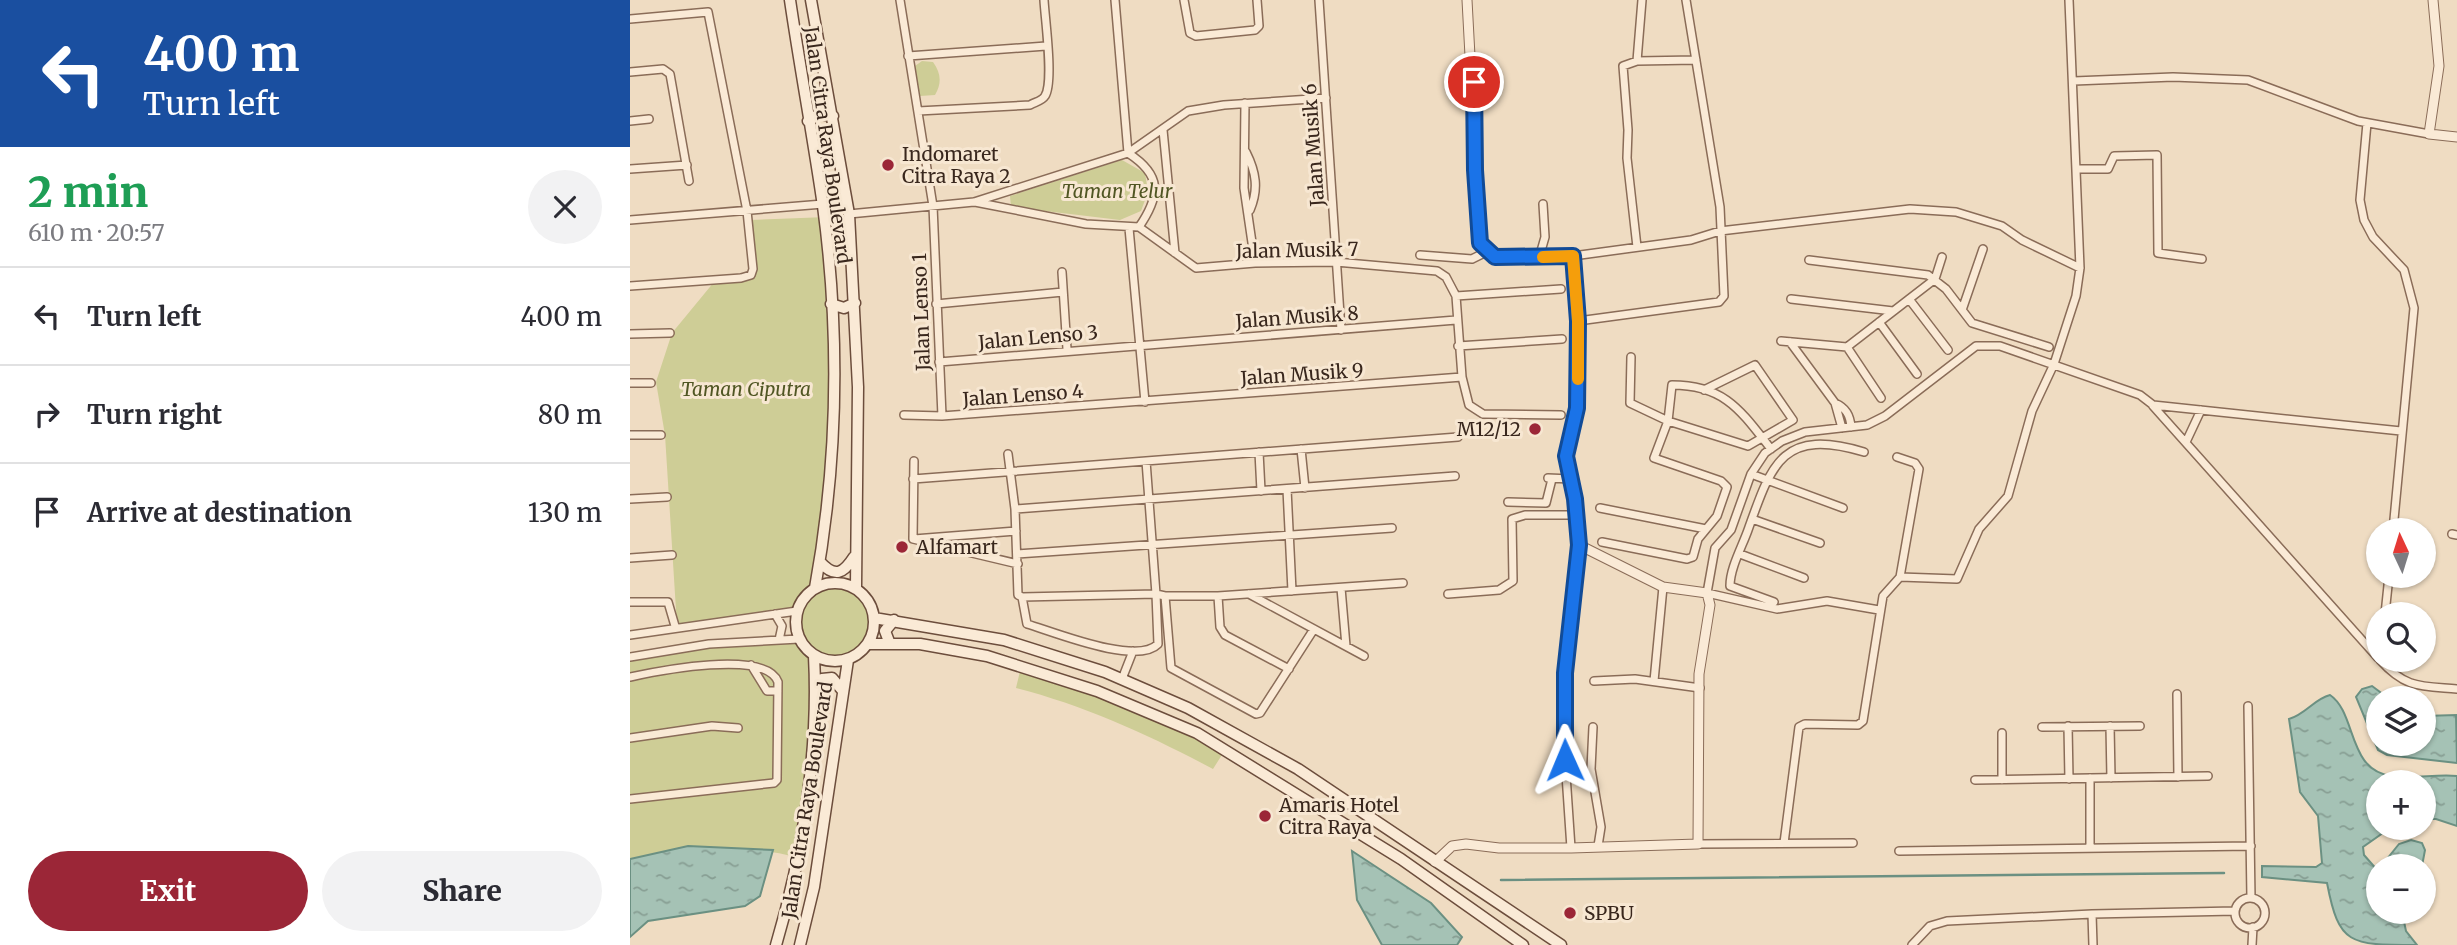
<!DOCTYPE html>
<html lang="en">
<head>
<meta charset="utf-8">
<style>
	body { margin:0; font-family:Merriweather,serif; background:#f2f2f3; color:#2b2b33; height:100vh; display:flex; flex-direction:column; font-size:26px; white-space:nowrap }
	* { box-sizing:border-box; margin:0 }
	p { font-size:23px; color:#7c7c81 }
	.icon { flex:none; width:38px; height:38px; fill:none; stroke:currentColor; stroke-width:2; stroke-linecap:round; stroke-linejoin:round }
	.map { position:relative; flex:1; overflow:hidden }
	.side { display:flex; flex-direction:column; background:#fff; width:630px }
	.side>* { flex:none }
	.guide { background:#1a4fa0; color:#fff; overflow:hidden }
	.needle { width:46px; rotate:356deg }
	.fabs { position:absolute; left:1736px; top:518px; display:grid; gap:14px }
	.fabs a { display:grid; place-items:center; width:70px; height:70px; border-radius:50%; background:#fff; box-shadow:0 2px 5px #0004; font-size:35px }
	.pin { position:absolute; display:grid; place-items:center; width:60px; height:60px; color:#fff; margin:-30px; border:4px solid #fff; border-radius:50%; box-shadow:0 2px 7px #0007 }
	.me { position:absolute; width:77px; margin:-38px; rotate:359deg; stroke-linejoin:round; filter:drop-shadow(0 0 5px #0008) }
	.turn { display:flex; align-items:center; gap:24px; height:147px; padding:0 28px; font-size:32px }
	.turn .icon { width:91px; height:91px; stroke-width:2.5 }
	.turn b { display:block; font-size:49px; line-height:60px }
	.round { display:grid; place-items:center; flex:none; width:74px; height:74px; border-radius:37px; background:#f2f2f3 }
	.headline { display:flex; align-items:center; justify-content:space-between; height:119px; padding:0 28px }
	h1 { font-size:42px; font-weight:800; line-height:52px; color:#1e9e55 }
	.action { display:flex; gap:14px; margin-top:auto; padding:14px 28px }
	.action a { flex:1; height:80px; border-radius:42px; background:#9b2637; color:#fff; font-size:28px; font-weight:800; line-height:80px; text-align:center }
	.action a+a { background:#f2f2f3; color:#2b2b33 }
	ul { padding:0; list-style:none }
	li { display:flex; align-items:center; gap:21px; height:98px; padding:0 28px; border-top:2px solid #e1e1e2 }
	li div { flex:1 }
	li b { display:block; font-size:26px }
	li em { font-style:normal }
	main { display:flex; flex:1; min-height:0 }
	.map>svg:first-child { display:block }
	.green { fill:#cecd96 }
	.water { fill:url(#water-ripples); stroke:#6b9082; stroke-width:2 }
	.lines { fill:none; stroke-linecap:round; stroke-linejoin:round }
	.stream { stroke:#6b9082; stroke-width:2.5 }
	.minor-casing { stroke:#8a6c58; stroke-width:10 }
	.tertiary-casing { stroke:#8a6c58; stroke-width:11 }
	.secondary-casing { stroke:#6c4d3c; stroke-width:13 }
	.minor { stroke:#faead6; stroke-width:7 }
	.tertiary { stroke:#faead6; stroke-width:9 }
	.secondary { stroke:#faead6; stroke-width:10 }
	.route-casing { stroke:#114b97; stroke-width:18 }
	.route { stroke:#1a73e8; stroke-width:12 }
	.slow { stroke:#f59e0b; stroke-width:12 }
	.poi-dot { fill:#9b2637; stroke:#f7e7d2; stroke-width:2.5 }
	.labels { text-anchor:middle; stroke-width:6; stroke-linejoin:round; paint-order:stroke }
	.street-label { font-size:19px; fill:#39271d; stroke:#f7e7d2 }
	.poi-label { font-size:19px; fill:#39271d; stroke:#f7e7d2; text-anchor:start }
	.park-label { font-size:19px; font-style:italic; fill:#505623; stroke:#f7e7d2 }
</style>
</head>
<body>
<main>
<section class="side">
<div class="guide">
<div class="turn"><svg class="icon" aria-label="left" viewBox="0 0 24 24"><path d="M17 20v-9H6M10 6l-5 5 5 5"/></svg><div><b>400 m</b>Turn left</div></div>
</div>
<div class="headline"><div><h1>2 min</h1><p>610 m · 20:57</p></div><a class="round"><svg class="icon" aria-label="close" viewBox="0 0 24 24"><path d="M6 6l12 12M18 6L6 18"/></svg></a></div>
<ul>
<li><svg class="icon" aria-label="left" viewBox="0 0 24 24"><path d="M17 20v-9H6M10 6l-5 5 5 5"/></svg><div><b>Turn left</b></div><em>400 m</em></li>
<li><svg class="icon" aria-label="right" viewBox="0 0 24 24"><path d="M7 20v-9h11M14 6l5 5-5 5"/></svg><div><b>Turn right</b></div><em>80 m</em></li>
<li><svg class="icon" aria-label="arrive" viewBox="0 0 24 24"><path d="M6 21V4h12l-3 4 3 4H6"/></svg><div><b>Arrive at destination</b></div><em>130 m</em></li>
</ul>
<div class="action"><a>Exit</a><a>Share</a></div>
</section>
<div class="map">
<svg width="1827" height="945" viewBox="0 0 1827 945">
	<defs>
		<pattern id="water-ripples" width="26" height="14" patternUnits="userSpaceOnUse" patternTransform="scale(1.75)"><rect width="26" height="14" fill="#a5c2b5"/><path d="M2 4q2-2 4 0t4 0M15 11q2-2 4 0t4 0" fill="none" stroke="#879e93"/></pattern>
	</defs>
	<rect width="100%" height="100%" fill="#efdcc2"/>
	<path class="green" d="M 292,61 L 303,62 C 311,73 312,83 305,95 L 290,96 L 285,66 Z
		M 492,160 L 515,173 L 518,192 L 511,211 L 490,220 L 381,207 L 380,196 Z
		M 197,217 L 204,381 L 186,588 L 208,583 L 226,587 C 267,624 231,678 180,654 L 184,702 L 164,857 C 124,844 42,851 0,859 L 0,658 L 79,644 L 169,639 L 166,625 L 167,611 L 47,626 L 35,435 L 26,382 L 42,333 L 84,282 L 111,278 L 123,270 L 120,220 Z
		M 391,667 L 467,691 L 595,750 L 583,769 C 519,735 456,706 386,688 Z"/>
	<path class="water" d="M 1742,686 L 1758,698 L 1748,698 L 1748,744 L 1794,744 L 1794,716 L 1826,715 L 1827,763 L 1757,755 L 1748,750 L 1726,697 L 1732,689 Z
		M 1700,695 C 1727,713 1717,771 1762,776 C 1783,779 1806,774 1827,776 L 1827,826 L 1806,819 L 1794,819 L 1794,782 L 1748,782 L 1748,828 L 1760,828 L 1733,847 L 1734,855 L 1748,871 L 1748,912 L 1772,912 L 1776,931 L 1787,945 C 1719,945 1709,945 1697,883 L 1632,877 L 1632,866 L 1686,867 L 1692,863 L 1688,816 L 1670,792 L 1659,719 C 1676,714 1684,699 1700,695 Z
		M 1781,840 L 1792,843 L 1795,850 L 1792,866 L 1759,866 L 1757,859 L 1769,844 Z
		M 58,846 L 143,850 L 130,896 L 115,906 L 18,921 L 0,937 L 0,859 Z
		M 722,851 L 801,903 L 832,937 L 827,945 L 752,945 L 727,900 Z"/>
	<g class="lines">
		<path class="stream" d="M 871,880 L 1594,873"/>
		<defs>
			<path id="minor" d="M 270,0 L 303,206 L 312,416
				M 485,0 L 498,153
				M 554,0 L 560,33 L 566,36 L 625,30 L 629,26 L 627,0
				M 689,0 L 711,330
				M 0,19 L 78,12 L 117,211 L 123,269 L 121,275 L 111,278 L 0,286
				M 278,56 L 416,46
				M 1007,61 L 1012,0
				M 0,72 L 33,69 L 40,74 L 59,181
				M 1444,81 L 1543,77 L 1618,80 L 1728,121 L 1799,134
				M 615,103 L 614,188 L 625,263
				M 288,111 L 400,105 C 405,102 412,101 415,96 C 424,82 415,19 414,0
				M 0,121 L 19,119
				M 1737,123 L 1730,200 L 1734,220 L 1743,237 L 1774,270 L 1784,308 L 1763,530
				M 533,130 L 545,253
				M 616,152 C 626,172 629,189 620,210
				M 0,169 L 57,165
				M 1448,169 L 1478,169 L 1484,156 L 1527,155 L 1528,253 L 1572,259
				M 345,202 L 456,224 L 509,227 C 531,195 532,175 498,153
				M 219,214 L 344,202 L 498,153 L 558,111 L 594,105 L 696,98
				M 0,220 L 193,204
				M 509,227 L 566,268 L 625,263 L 706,262 L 807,271 L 816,277 L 826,296 L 832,377 L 839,405 L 853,414 L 931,415
				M 499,228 L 515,402
				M 1007,247 L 997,158 L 998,130 L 993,66 L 1007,61 L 1066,60
				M 790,255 L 842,259 L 856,252
				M 943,256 L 1061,240 L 1090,231 L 1280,209 L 1326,212 L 1372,226 L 1392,240 L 1450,268
				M 909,258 L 915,237 L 913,204
				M 1179,260 L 1298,275 L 1316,289 L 1342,323 L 1419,347
				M 432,272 L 437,349
				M 826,296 L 931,289
				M 1161,299 L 1263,311
				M 1279,299 L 1318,350
				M 306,304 L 433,292
				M 1332,310 L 1353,249
				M 948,321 L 1089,302 L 1094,296 L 1090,207 L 1056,0
				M 1249,322 L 1287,374
				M 0,334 L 40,333
				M 1151,341 L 1217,347 L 1305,279 L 1312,257
				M 1160,342 L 1205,403 L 1212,428
				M 828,346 L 932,339
				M 1217,347 L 1251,398
				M 1001,357 L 1000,403 L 1038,421 L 1118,446 L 1163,420 L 1125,365 L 1074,390
				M 309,362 L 826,320
				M 0,383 L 21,383
				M 1205,403 C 1216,408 1220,415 1221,427
				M 1523,406 L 1748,658
				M 274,415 L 312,416 L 832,377
				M 0,435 L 31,435
				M 1556,442 L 1571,410
				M 671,449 L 675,488
				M 629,452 L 631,491
				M 378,454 L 385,509 L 388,595 L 392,597 L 397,624 C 424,632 507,666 528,644 L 526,594 L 392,597
				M 1267,457 L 1285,463 L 1289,469 L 1270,577
				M 284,461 L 283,539 L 388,564
				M 516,461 L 526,594 L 535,596 L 541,668 L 626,714 L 630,713 L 684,629
				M 1121,474 L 1213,508
				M 918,478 L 941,479
				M 283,479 L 828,437
				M 657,489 L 662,591
				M 0,499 L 37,497
				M 878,502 L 916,503 L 922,479
				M 970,508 L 1076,529
				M 385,509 L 825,476
				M 1122,519 L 1190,543
				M 1822,534 L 1827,535
				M 284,539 L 386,531
				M 972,542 L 1057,559 L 1063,557 L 1068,539 L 1087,516 L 1097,487 L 1091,481 L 1024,458 L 1038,421 L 1042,385 C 1095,385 1111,411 1141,449
				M 387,554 L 762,528
				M 1110,554 L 1174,578
				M 0,558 L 42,555
				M 711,588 L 716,646
				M 619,594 L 734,656
				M 818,594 L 869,590 L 883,581 L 882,519 L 895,515 L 947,515
				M 535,596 L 588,596 L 773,583
				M 588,596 L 590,627 L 595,635 L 659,669
				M 0,602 L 38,602 L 45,626
				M 1144,602 L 1100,586 C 1100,568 1112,547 1118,530 C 1142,462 1153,428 1234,452
				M 1249,610 L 1197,601 L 1147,609 L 1077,593 L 1085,548 L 1101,530 L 1121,474 L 1135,453 L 1152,441 L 1175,432 L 1237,425 L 1255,416 L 1346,346 L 1370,346 L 1510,395 L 1523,405 L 1771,431
				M 145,614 L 152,626 L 149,640
				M 1755,614 L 1759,576
				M 0,635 L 167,611
				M 0,657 L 79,644 L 169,639
				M 1750,660 C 1776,689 1791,686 1827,689
				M 121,665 L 137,691 L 148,691
				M 0,677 C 28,671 136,649 148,682 L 147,780 L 144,783 L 0,799
				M 492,679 L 503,651
				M 964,681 L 1005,679 L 1070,688
				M 1024,681 L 1033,587
				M 1547,694 L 1548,777
				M 1618,706 L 1621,898
				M 1438,726 L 1439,779
				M 1480,726 L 1481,778
				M 963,727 L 961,769 L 971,827 L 968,846
				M 1412,727 L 1510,726
				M 1372,733 L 1372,780
				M 0,738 L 82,726 L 108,728
				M 1345,780 L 1578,776
				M 1154,843 L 1169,727 L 1175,724 L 1228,725 L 1233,721 L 1253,596 L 1270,577 L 1327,579 L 1349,529 L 1378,496 L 1402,411 L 1424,364 L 1446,296 L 1450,268 L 1439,0
				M 1068,844 L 1223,843
				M 1460,847 L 1460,778
				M 941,848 L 935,760 L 935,673 L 949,545
				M 1269,851 L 1621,846
				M1605 913a15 15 0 1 1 30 0a15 15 0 1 1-30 0Z
				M 1462,914 L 1463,945
				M 1282,945 L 1300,926 L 1317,921 L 1462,914 L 1605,911
				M 1622,945 L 1623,927"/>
			<path id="tertiary" d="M 1803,0 L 1809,66 L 1799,134 L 1827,137
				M 805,862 L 822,846 L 836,844 L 869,848 L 941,848 L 1068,844 L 1069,674 L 1080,605 L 1077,593 L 1033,587 L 949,545 L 945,499 L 936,456 L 947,408 L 948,321 L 943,256 L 865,257 L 850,243 L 837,0"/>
			<path id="secondary" d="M 160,0 C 170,68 183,137 193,206 C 210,333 208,462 185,588
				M 181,0 L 219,214 L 228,387 L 226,587
				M 178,121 L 190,114 L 203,116
				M 201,304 L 214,308 L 225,303
				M 190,562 C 205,578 213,574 224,557
				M166 622a39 39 0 1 1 78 0a39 39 0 1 1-78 0Z
				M 244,618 L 374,640 L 475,672 L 558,708 L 668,769 L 931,945
				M 238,644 L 290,644 L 357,656 L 467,691 L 567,733 L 771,859 L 893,945
				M 260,644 L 255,631 L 264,620
				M 186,686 L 192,679 L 202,678 L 213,691
				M 146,945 C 173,855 189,749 184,656
				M 170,945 L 184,887 L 218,660"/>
		</defs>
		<use href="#minor" class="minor-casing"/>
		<use href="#tertiary" class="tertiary-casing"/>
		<use href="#secondary" class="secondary-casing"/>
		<use href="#minor" class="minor"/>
		<use href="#tertiary" class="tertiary"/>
		<use href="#secondary" class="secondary"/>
	</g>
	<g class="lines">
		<defs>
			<path id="route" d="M 844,82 L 845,170 L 850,243 L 865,257 L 943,256 L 948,321 L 947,408 L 936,456 L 945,499 L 949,545 L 935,673 L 935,760"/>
		</defs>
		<use href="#route" class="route-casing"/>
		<use href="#route" class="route"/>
		<path class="slow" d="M 913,257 L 943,256 L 948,321 L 948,379"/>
	</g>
	<g class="poi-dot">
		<circle cx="258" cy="165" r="7"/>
		<circle cx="905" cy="429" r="7"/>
		<circle cx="272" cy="547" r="7"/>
		<circle cx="635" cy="816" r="7"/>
		<circle cx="940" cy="913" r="7"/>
	</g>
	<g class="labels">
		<g class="street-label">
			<text transform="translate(198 145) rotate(82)" y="7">Jalan Citra Raya Boulevard</text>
			<text transform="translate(683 145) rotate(-94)" y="7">Jalan Musik 6</text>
			<text transform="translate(667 250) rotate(-1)" y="7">Jalan Musik 7</text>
			<text transform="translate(291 312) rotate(-92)" y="7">Jalan Lenso 1</text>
			<text transform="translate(667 317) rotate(-4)" y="7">Jalan Musik 8</text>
			<text transform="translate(408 337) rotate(-5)" y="7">Jalan Lenso 3</text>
			<text transform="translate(672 374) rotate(-4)" y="7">Jalan Musik 9</text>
			<text transform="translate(393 395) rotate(-4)" y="7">Jalan Lenso 4</text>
			<text transform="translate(177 800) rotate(-81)" y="7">Jalan Citra Raya Boulevard</text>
		</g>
		<g class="poi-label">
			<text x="272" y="161">Indomaret<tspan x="272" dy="22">Citra Raya 2</tspan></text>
			<text x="891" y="436" text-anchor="end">M12/12</text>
			<text x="286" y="554">Alfamart</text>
			<text x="649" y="812">Amaris Hotel<tspan x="649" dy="22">Citra Raya</tspan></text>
			<text x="954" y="920">SPBU</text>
		</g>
		<g class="park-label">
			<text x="487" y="198">Taman Telur</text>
			<text x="116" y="396">Taman Ciputra</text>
		</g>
	</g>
</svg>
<div class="fabs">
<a><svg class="needle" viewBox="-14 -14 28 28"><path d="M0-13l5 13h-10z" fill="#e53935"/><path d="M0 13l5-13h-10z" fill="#7c7c81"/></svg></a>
<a><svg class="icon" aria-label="search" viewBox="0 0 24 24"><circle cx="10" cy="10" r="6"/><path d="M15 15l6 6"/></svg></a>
<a><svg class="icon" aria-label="layers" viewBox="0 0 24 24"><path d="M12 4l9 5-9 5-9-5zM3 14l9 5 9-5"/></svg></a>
<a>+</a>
<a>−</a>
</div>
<div class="pin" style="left:844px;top:82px;background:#d93025"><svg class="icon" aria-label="arrive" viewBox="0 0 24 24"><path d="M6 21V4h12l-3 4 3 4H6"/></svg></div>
<svg class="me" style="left:935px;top:760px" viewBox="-20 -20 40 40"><path d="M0-17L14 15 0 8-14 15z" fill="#1a73e8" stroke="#fff" stroke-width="4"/></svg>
</div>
</main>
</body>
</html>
